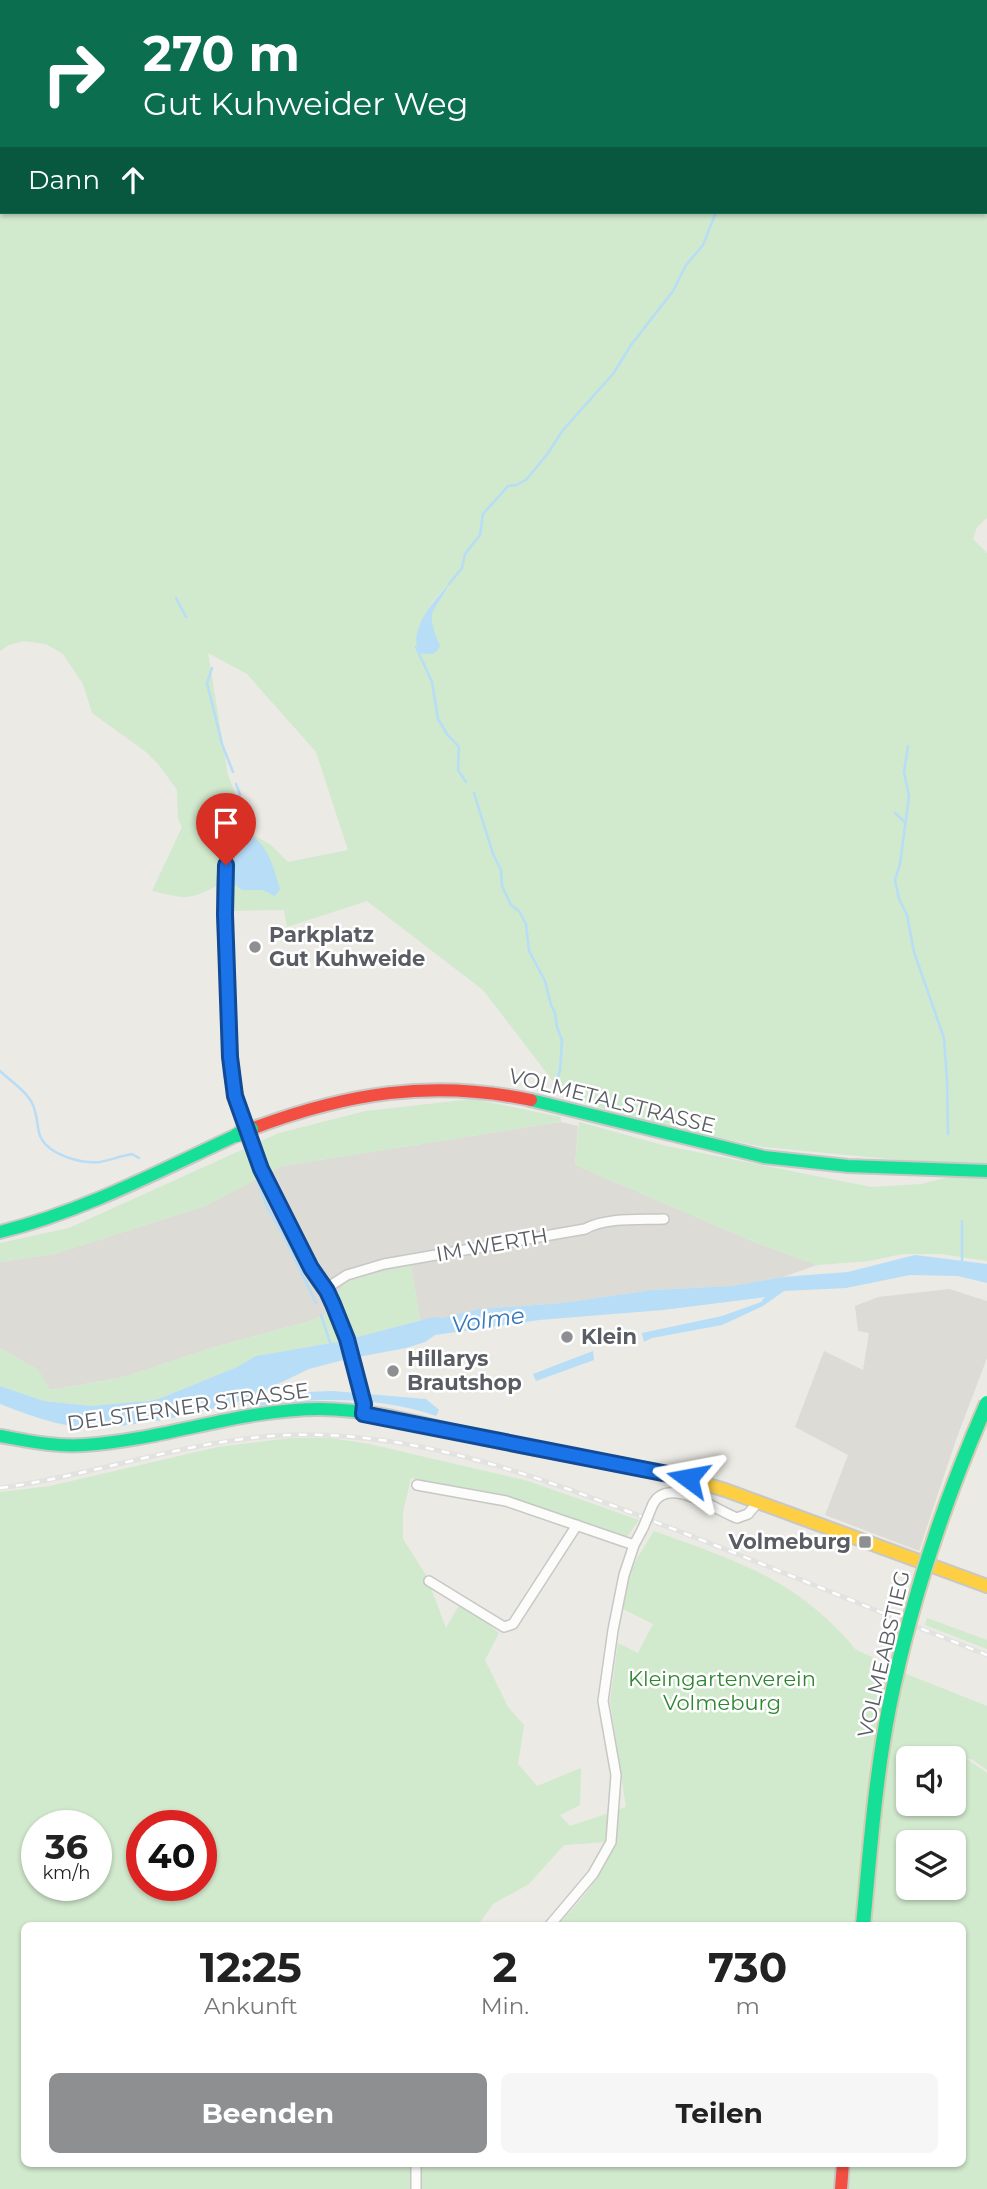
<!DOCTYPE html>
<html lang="de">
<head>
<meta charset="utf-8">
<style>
	body { margin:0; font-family:Montserrat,sans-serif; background:#f6f6f6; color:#222; height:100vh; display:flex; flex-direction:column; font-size:26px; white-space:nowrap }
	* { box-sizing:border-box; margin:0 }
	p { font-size:23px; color:#767676 }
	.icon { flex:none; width:38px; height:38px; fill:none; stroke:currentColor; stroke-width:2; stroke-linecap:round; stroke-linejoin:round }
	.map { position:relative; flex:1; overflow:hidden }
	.side { position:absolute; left:21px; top:1922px; width:945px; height:245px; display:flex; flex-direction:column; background:#fff; border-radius:10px; box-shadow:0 2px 5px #0004 }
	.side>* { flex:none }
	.guide { position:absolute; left:0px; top:0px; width:987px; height:214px; box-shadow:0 2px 5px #0004; background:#0b6e4f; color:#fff; overflow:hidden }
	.tools { position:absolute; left:896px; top:1746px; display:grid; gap:14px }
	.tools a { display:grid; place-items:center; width:70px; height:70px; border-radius:10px; background:#fff; box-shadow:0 2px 5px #0004; font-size:35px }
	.speed { position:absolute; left:21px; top:1810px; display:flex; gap:14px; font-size:35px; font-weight:700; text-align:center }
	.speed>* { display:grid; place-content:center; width:91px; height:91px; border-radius:50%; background:#fff; box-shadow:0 2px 5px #0004; line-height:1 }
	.speed small { font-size:18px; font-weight:400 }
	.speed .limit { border:10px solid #d22; background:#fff; color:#111 }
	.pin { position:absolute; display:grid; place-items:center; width:60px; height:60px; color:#fff; margin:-72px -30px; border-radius:50% 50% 50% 0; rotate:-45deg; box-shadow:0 0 7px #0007 }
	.pin .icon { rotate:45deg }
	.me { position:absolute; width:77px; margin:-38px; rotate:283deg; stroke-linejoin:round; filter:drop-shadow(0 0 5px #0008) }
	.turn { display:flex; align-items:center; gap:24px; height:147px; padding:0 28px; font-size:32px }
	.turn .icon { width:91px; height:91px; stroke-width:2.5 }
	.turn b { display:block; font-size:49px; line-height:60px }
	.then { display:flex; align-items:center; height:66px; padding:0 28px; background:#0003; gap:14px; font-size:26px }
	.eta { display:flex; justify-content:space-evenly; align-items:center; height:119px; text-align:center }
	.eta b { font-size:42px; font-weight:700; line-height:49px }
	.primary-button { display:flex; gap:14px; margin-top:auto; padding:14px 28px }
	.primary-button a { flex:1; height:80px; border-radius:10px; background:#8d8f91; color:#fff; font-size:28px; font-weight:700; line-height:80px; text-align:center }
	.primary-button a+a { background:#f6f6f6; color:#222 }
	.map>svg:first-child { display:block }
	.industrial { fill:#dcdbd5 }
	.green { fill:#d1e9cd; fill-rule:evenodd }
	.water { fill:#b7ddf7 }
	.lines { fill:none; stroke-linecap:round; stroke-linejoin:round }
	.stream { stroke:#b7ddf7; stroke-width:2.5 }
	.street-casing { stroke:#c7c7c6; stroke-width:12 }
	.fast-casing { stroke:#c7c8c6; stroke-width:16 }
	.slow-casing { stroke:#c7c8c6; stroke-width:16 }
	.jam-casing { stroke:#c7c8c6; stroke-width:16 }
	.street { stroke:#fcfcfb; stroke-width:9 }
	.fast { stroke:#16e098; stroke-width:12 }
	.slow { stroke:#ffcf43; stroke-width:12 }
	.jam { stroke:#f24e42; stroke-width:12 }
	.rail-casing { stroke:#e2e2e1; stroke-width:5 }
	.rail { stroke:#fff; stroke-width:2.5; stroke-dasharray:8; stroke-linecap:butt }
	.street-bridge-casing { stroke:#c7c7c6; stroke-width:12; stroke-linecap:butt }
	.fast-bridge-casing { stroke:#d5cbb0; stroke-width:18; stroke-linecap:butt }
	.street-bridge { stroke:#fcfcfb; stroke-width:9 }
	.fast-bridge { stroke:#16e098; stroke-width:14 }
	.route-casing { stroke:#114b97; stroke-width:18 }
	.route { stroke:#1a73e8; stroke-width:12 }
	.poi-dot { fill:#8d8f91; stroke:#fff; stroke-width:2.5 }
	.labels { text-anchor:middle; stroke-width:5; stroke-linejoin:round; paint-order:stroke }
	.poi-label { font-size:21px; font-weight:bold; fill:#5a5e64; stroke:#fff; text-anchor:start }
	.street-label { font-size:21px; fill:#5a5e64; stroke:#fff }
	.park-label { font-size:21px; fill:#2e8730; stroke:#fff }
	.water-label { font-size:23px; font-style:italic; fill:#3678b9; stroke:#fff }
</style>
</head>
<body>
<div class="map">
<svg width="987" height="2189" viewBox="0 0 987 2189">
	<rect width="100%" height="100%" fill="#ebeae4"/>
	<path class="industrial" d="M 561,1122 L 578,1126 L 575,1165 L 754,1242 L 817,1265 L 783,1277 L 732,1286 L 652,1290 L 562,1303 L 479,1309 L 441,1318 L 420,1320 L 411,1266 L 349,1280 L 338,1292 L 325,1301 L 326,1314 L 310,1321 L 214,1347 L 124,1377 L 50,1390 L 38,1370 L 0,1348 L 0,1262 L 54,1254 L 205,1206 L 282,1166 Z
		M 949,1289 L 987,1301 L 987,1358 L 956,1440 L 919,1551 L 825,1515 L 848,1455 L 795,1427 L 824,1351 L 863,1370 L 869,1333 L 858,1331 L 855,1306 L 878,1297 Z"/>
	<path class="green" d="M 0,0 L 987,0 L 987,518 L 977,527 L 973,539 L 987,553 L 987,1261 L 941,1254 L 902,1254 L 869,1261 L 817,1265 L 754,1242 L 575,1165 L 579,1122 L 666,1146 L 871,1187 L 921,1184 L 973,1171 L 973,1167 L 764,1147 L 670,1128 L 591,1105 L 562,1093 L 483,990 L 367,901 L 287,927 L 284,910 L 229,911 L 221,884 C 187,901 188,899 152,891 L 182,827 L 178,819 L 177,790 L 159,765 L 146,752 L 92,713 L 83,684 L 63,654 L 46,644 L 24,641 L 9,645 L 0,651 ZM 2,2 L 985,2 L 985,212 L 2,212 ZM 447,586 L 433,609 L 430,620 L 432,654 L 420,653 C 423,620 422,610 447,586 ZM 208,653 L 247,674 L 316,752 L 348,850 L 288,862 L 271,845 L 241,828 L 240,806 L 228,775 ZM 241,833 L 264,890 L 242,890 L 229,881 L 234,842 Z
		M 473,1099 L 561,1117 L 561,1122 L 282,1166 L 205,1206 L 54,1254 L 0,1262 L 0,1243 L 69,1228 L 279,1133 L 366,1111 Z
		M 411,1265 L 420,1320 L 353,1339 L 338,1292 L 349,1280 Z
		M 326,1314 L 330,1314 L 343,1341 L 256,1356 L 237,1367 L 161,1398 L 124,1405 L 91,1406 L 44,1401 L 0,1386 L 0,1348 L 38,1370 L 51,1390 L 124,1377 L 214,1347 L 310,1321 Z
		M 291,1438 L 330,1438 L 369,1444 L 528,1481 L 639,1520 L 626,1538 L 517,1500 L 411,1478 L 403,1512 L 403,1539 L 426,1575 L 446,1628 L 461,1602 L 499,1633 L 485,1660 L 508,1707 L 524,1725 L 518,1764 L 537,1786 L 581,1768 L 580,1805 L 560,1815 L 570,1826 L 609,1813 L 607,1842 L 564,1845 L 529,1884 L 493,1904 L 478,1925 L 24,1925 L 24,2163 L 412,2163 L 412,2189 L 0,2189 L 0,1492 L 50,1486 L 218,1447 ZM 37,1825 L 96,1825 L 96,1885 L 37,1885 ZM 142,1825 L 201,1825 L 201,1885 L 142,1885 Z
		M 654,1531 C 719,1555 778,1572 830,1622 C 839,1631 848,1639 855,1649 L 909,1675 L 987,1706 L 987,1770 L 973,1760 L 964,1757 L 987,1773 L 987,2189 L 420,2189 L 419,2163 L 962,2163 L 962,1925 L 558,1925 C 591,1888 617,1863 617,1810 L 626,1807 L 610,1701 L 618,1643 L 638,1653 L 653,1624 L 621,1608 L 628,1573 ZM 908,1759 L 954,1759 L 954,1804 L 908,1804 ZM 908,1843 L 954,1843 L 954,1888 L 908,1888 Z
		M 927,1618 L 987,1640 L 987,1649 L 925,1625 Z"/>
	<path class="water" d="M 449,584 C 432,617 425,608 440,646 C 436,655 430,655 420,653 C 406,632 435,599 449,584 Z
		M 241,833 C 266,835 274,869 280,889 L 275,896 L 263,890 L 242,890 L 229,881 C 230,865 228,845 241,833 Z
		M 915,1255 L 987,1264 L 987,1283 L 958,1276 L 910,1275 L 846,1288 L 784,1291 L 763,1306 L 722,1325 L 652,1338 L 644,1342 L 642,1333 L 722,1316 L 761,1302 L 765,1297 L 663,1310 L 539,1320 L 435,1335 L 425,1342 L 406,1348 L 347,1359 L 309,1369 L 251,1397 L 258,1402 L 309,1392 L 332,1391 L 426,1399 L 439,1410 L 436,1416 C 381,1396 309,1397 252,1407 L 243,1400 C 190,1416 111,1435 56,1423 C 37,1418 18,1411 0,1404 L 0,1386 L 44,1401 L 91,1406 L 148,1401 L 161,1398 L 237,1367 L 256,1356 L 343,1341 L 433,1317 L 441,1318 L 479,1309 L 562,1303 L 652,1290 L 732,1286 L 783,1277 L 848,1272 Z
		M 593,1351 L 594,1360 L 536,1381 L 533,1374 Z"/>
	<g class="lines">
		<path class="stream" d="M 890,2 L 892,0
			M 449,584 L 462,568 L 465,554 L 480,535 L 483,514 L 508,486 L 517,485 L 527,479 L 548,453 L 563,430 L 613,374 L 631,345 L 673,291 L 686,265 L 703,245 L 716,212
			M 176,598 L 186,617
			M 416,647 L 432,682 L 438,719 L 447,734 L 459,747 L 458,770 L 466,782
			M 212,668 L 207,683 L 222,744 L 233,772
			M 908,746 L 904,772 L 909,796 L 900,864 L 895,880 L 899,899 L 907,915 L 914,952 L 944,1038 L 947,1079 L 948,1134
			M 236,784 L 240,794 L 239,800
			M 474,793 L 493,854 L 501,870 L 502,886 L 511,905 L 519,911 L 526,924 L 529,951 L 545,981 L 551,1005 L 555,1013 L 557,1027 L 562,1040 L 560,1070 L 556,1084
			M 895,813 L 905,822
			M 225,845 L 231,818
			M 222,993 L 224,1077
			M 0,1071 C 11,1082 23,1088 31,1101 C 39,1115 36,1129 41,1138 C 50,1155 81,1164 100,1162 C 110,1160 121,1156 132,1154 L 139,1158
			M 234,1112 L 239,1129
			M 243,1139 L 267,1207 L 283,1234 L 316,1303
			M 962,1263 L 962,1221
			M 321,1315 L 331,1345"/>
		<defs>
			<path id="street" d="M 327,1291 L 333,1284 L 347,1275 L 384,1264 L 585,1229 C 606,1217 640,1220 664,1219
				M 417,1485 L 506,1501 L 634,1545
				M 653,1504 C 668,1475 716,1510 737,1518 L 748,1514 L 758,1502
				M 429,1581 L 504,1627 L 513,1624 L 577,1525
				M 550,1925 L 593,1874 L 611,1842 L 616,1775 L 603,1701 L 613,1630 L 624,1575 L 634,1545 L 643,1528
				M 416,2163 L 416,2189"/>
			<path id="fast" d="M 228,849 L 224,881 L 224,914 L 232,1081 L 250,1142 L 261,1169 L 311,1268 L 327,1291 L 347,1339 L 364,1403 L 363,1414
				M 531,1100 L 764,1157 L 848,1166 L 987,1171
				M 0,1232 C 84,1211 159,1171 237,1135
				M 0,1436 C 28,1441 55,1447 84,1445 C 164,1440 240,1409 320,1409 C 375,1409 429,1426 481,1438 C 542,1451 603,1461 664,1472"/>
			<path id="slow" d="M 664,1472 L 725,1490 L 987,1586"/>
			<path id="jam" d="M 251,1129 C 346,1093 431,1079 531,1100
				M 841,2189 L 843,2163"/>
		</defs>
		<use href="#street" class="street-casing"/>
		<use href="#fast" class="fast-casing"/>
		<use href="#slow" class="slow-casing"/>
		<use href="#jam" class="jam-casing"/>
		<use href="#street" class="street"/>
		<use href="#fast" class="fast"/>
		<use href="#slow" class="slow"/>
		<use href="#jam" class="jam"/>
		<defs>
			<path id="rail" d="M 0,1488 C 97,1475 193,1438 291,1435 C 420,1431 545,1479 663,1525 C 772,1567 879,1612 987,1655"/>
		</defs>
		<use href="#rail" class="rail-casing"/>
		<use href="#rail" class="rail"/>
		<defs>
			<path id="street-bridge" d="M 643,1528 L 653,1504"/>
			<path id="fast-bridge" d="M 237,1135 L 251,1129
				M 863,1925 C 870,1852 875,1779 889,1708 C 910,1602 944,1501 987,1403"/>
		</defs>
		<use href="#street-bridge" class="street-bridge-casing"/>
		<use href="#fast-bridge" class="fast-bridge-casing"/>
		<use href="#street-bridge" class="street-bridge"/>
		<use href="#fast-bridge" class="fast-bridge"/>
	</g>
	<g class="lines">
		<defs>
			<path id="route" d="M 226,865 L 225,914 L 230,1057 L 235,1096 L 261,1169 L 311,1268 L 327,1291 L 333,1304 L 347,1339 L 364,1404 L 363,1414 L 688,1478"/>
		</defs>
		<use href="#route" class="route-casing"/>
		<use href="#route" class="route"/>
	</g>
	<g class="poi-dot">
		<circle cx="255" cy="947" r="7"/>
		<circle cx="567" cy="1337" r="7"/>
		<circle cx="393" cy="1371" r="7"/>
		<rect x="858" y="1535" width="14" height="14" rx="3.5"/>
	</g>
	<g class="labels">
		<g class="poi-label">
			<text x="269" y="942">Parkplatz<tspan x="269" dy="24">Gut Kuhweide</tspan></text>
			<text x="581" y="1344">Klein</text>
			<text x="407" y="1366">Hillarys<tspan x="407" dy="24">Brautshop</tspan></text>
			<text x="851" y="1549" text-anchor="end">Volmeburg</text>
		</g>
		<g class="street-label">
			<text transform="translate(612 1101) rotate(14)" y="7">VOLMETALSTRASSE</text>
			<text transform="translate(492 1245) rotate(-10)" y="7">IM WERTH</text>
			<text transform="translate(188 1407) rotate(-8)" y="7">DELSTERNER STRASSE</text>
			<text transform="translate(884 1654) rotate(-77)" y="7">VOLMEABSTIEG</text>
		</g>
		<g class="park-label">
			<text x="722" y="1686">Kleingartenverein<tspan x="722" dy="24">Volmeburg</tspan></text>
		</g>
		<g class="water-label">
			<text transform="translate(488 1320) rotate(-8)" y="8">Volme</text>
		</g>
	</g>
</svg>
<div class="tools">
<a><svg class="icon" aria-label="sound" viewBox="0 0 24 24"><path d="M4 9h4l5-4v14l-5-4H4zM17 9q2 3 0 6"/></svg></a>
<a><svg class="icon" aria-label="layers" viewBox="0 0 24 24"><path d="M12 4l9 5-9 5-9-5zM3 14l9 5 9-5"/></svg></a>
</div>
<div class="speed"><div>36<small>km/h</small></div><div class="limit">40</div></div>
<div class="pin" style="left:226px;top:865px;background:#d93025"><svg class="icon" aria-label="arrive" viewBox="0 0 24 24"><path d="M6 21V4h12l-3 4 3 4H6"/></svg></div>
<svg class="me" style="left:688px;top:1478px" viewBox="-20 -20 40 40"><path d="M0-17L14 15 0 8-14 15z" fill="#1a73e8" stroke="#fff" stroke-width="4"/></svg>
<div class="guide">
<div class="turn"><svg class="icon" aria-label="right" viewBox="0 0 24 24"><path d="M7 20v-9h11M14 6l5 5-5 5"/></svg><div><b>270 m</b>Gut Kuhweider Weg</div></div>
<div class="then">Dann<svg class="icon" aria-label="ahead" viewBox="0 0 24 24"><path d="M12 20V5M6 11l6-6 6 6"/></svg></div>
</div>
<section class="side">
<div class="eta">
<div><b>12:25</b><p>Ankunft</p></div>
<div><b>2</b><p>Min.</p></div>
<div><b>730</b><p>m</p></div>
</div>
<div class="primary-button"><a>Beenden</a><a>Teilen</a></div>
</section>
</div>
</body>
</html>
